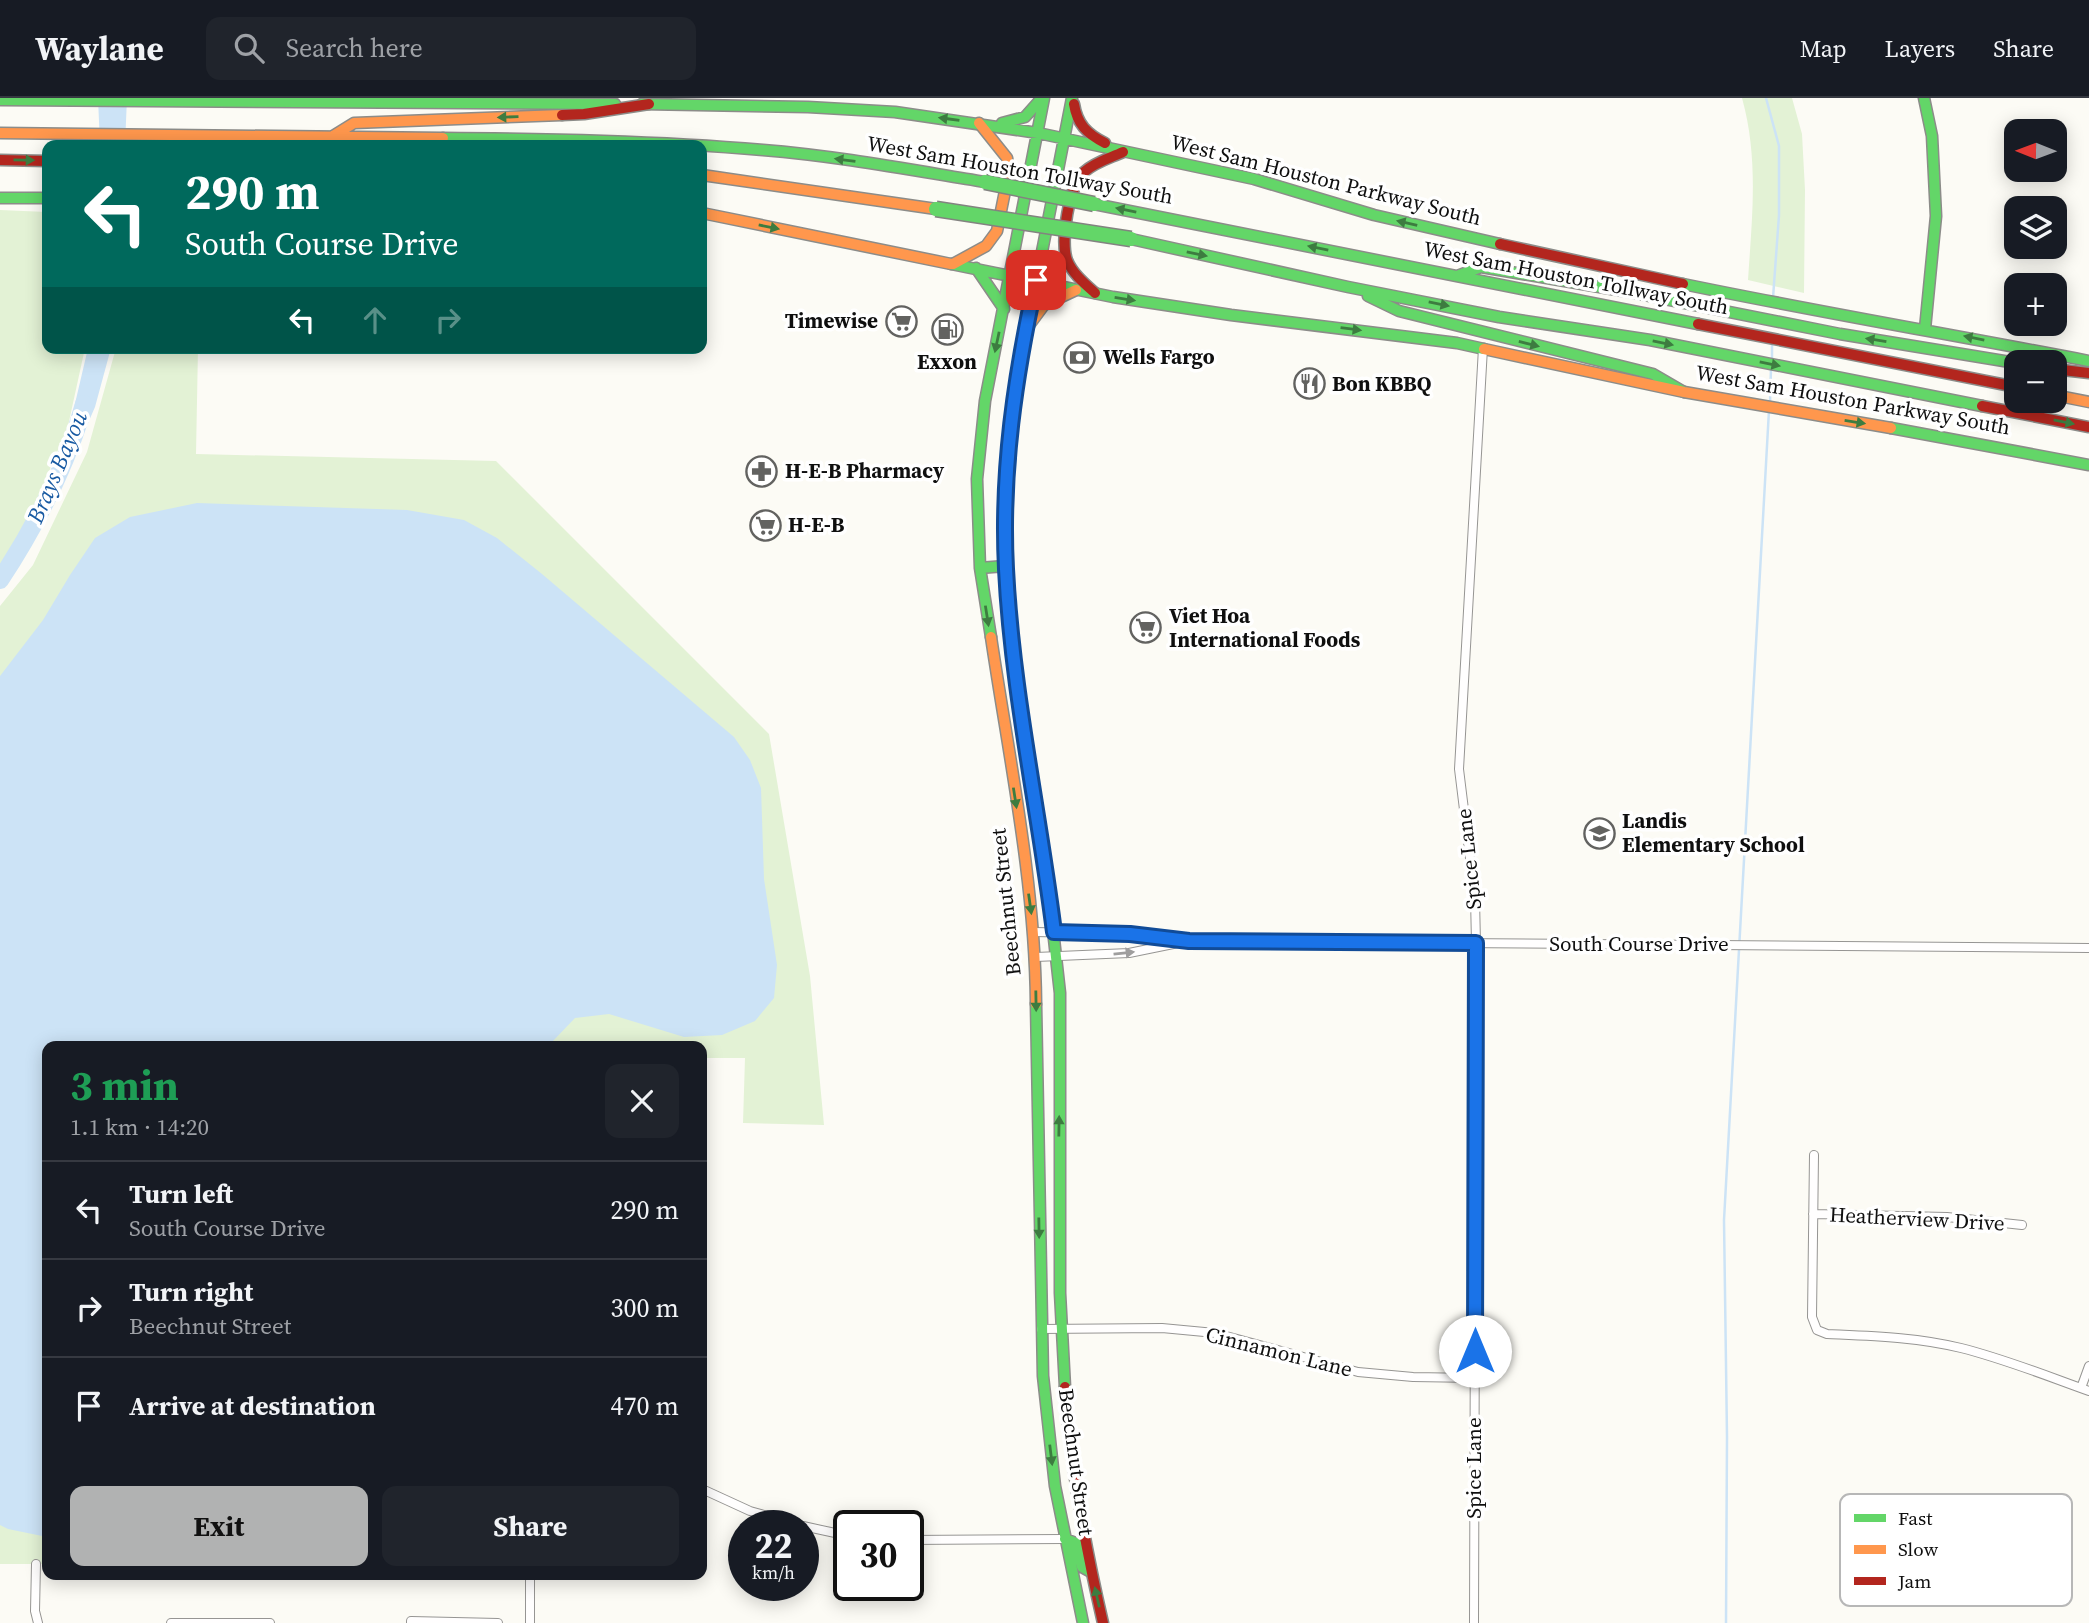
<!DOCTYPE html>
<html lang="en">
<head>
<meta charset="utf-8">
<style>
	body { margin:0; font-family:"Source Serif 4",serif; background:#20242c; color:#f1f3f6; height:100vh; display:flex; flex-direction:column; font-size:26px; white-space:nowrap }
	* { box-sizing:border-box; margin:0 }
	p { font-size:23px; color:#9ea1a6 }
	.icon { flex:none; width:38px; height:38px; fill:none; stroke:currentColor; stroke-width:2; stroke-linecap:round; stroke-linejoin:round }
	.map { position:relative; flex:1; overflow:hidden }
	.sheet { position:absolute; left:42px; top:943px; width:665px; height:539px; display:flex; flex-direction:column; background:#171b24; border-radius:14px; box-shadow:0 4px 18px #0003 }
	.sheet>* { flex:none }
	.banner { position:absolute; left:42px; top:42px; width:665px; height:214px; border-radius:14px; box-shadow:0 4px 18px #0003; background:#00695c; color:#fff; overflow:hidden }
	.needle { width:46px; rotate:271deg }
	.controls { position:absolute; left:2004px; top:21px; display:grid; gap:14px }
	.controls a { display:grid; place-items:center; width:63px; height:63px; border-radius:14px; background:#171b24; box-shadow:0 4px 18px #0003; font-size:35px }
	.speed { position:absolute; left:728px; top:1412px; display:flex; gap:14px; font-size:35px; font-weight:700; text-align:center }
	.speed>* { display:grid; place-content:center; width:91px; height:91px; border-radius:50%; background:#171b24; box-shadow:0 4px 18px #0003; line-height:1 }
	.speed small { font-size:18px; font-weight:400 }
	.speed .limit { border:4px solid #111; border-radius:10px; background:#fff; color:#111 }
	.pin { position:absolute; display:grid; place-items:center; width:60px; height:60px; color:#fff; margin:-30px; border-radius:14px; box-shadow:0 4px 10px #0006 }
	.me { position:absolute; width:77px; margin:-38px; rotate:0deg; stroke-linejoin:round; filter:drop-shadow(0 0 5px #0008) }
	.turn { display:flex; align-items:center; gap:24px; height:147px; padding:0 28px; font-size:32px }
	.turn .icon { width:91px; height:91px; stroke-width:2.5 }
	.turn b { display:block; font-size:49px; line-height:60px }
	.lanes { display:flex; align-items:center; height:66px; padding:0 28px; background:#0003; justify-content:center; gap:35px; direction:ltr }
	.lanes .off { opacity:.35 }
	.round { display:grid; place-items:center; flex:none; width:74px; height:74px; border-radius:14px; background:#20242c }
	.head { display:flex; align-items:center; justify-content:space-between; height:119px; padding:0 28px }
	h1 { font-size:42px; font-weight:700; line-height:52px; color:#1e9e55 }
	.primary-button { display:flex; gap:14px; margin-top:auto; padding:14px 28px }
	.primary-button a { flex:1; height:80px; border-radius:14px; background:#b1b2b2; color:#111; font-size:28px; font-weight:700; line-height:80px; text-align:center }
	.primary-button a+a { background:#20242c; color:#f1f3f6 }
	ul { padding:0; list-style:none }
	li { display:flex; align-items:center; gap:21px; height:98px; padding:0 28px; border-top:2px solid #363941 }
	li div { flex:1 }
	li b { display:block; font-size:26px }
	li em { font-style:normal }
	header { display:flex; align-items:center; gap:42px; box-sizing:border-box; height:98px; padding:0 35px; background:#171b24; border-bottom:2px solid #363941 }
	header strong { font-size:33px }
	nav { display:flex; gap:38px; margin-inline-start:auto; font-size:24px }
	.search { width:490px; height:63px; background:#20242c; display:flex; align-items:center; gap:18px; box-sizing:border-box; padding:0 24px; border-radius:14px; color:#9ea1a6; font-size:26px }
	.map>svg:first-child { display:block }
	.green { fill:#e3f2d5 }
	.water { fill:#cce3f6 }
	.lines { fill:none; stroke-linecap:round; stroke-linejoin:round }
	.stream { stroke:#cce3f6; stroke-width:2.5 }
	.river { stroke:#cce3f6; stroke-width:18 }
	.street-casing { stroke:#969593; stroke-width:10 }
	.fast-casing { stroke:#8c8c89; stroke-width:13 }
	.slow-casing { stroke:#8c8c89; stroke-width:13 }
	.jam-casing { stroke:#8c8c89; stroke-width:13 }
	.street { stroke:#fffefe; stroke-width:8 }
	.fast { stroke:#63d668; stroke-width:10 }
	.slow { stroke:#ff974d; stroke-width:10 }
	.jam { stroke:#b3261e; stroke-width:10 }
	.fast-bridge-casing { stroke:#838380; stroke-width:17; stroke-linecap:butt }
	.fast-bridge { stroke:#63d668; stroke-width:14 }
	.oneway { fill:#3d7c40 }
	.oneway2 { fill:#9f9e9e }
	.route-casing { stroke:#114b97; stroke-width:18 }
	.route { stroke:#1a73e8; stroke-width:12 }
	.labels { text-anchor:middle; stroke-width:7; stroke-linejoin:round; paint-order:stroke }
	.street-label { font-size:21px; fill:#0f0f0f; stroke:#fff }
	.poi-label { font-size:21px; font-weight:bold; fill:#0f0f0f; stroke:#fff; text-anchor:start }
	.water-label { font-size:23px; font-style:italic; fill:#185aa2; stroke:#fff }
	.key { fill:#fff; stroke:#b7b7b7; stroke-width:2 }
	.key-label { font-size:19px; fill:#0f0f0f }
</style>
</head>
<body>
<header>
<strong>Waylane</strong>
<div class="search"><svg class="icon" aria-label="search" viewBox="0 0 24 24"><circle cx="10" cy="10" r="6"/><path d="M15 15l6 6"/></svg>Search here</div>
<nav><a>Map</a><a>Layers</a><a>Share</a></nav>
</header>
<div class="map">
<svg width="2089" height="1525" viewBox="0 0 2089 1525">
	<rect width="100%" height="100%" fill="#fcfbf5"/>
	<path class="green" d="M 1742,0 L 1792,0 L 1802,36 L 1805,92 L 1804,195 L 1748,182 C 1752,120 1759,61 1742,0 Z
		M 0,112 L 47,114 L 47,250 L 85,250 L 68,328 L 23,436 L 0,471 Z
		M 116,250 L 198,250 L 196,356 L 496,363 L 769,636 L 810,878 L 824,1027 L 743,1025 L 745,960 L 702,960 L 702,948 L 47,948 L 47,1466 L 0,1466 L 0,508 L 33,467 L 87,354 Z"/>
	<path class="water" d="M 98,0 L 127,0 L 125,47 L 100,47 Z
		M 88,250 L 111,250 L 95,309 L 85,332 L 70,327 Z
		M 197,405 L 407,412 L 464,422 L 497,440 L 542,476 L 734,639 L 750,662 L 761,690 L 764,781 L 777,867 L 774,900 L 755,923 L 722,937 L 684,939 L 609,916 L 575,920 L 552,944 L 551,948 L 47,948 L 47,1439 L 8,1431 L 0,1427 L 0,578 L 43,522 L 70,477 L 95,440 L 130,419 Z"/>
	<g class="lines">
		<path class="stream" d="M 1766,0 L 1779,48 L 1779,117 L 1773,200
			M 1772,260 L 1772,245
			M 1770,305 L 1771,270
			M 1726,1525 L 1727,1339 L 1724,1122 L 1769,312"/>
		<path class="river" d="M 0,482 C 34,431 68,365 84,306"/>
		<defs>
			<path id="street" d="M 1034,834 L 1130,836 L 1189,843 L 2089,850
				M 1036,859 L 1129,855 L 1183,844
				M 1814,1057 L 1812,1219 L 1817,1232 L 1827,1236 C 1872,1238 1917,1239 1961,1250 C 2005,1261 2047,1278 2089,1293
				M 1813,1116 L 1947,1119 L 2022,1127
				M 1041,1231 L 1162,1230 L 1215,1235 L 1358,1274 L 1413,1279 L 1475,1280
				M 2081,1290 L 2089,1268
				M 702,1391 L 750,1413 L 803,1428
				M 803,1428 L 849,1438
				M 908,1442 L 1065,1441
				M 36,1466 L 35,1513 L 38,1525
				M 171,1525 L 270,1525
				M 411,1525 L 411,1523 L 498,1525
				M 530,1525 L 530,1477
				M 1474,1525 L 1476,845 L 1475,801 L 1459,671 L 1483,250"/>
			<path id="fast" d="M 1924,0 L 1932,38 L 1936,118 L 1925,231
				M 0,2 L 615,6
				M 642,6 L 808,9 L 895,14 L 1038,35 L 1254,81 L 1374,117 L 1500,146
				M 1002,25 L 1025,19 L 1042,0
				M 443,40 C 550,41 657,43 763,52 C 838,58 911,72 985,84
				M 0,100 L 47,100
				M 1094,106 L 1698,226
				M 1131,141 L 1348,189 L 1499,219 L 1650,242 L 1982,308
				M 951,166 L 1113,199 L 1231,217 L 1457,245 L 1484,251
				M 976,170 L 1004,211
				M 1457,178 L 1481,169 L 1629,194 L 1840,236 L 2016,265
				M 1683,186 C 1818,214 1954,237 2089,263
				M 1368,198 L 1399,213 L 1653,276 L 1684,294
				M 1891,330 L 2089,367
				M 980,470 L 1005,468
				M 991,539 L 980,470 L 977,381 L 985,303 L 1044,0
				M 1014,565 L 1005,468 L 1006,378 L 1014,297 L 1072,0
				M 1053,832 L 1060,895 L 1060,1195 L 1065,1289
				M 1036,906 L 1043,1278 L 1055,1388 L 1083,1525
				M 1065,1441 L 1076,1445 L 1082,1469 L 1091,1474"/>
			<path id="slow" d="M 0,35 L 443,40
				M 333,38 L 354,25 L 562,17
				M 702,77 L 936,111
				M 702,115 L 951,166
				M 953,166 L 986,148 L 997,133 L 1009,73 L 1007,60 L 979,25
				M 1030,226 L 1044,207 L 1076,192
				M 1484,251 L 1684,294 L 1891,330
				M 2054,297 L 2089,304
				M 991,539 C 1009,660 1035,783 1036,906
				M 1014,565 L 1053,832"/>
			<path id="jam" d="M 1074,6 C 1077,26 1087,36 1105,45
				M 562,17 L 584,16 L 649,6
				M 0,62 L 47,63
				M 1500,146 L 1683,186
				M 1095,195 C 1085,186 1072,175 1067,162 C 1060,143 1069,87 1084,74 C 1095,64 1110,60 1123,54
				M 1698,226 L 2016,289
				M 2054,271 L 2089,275
				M 1982,308 L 2089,329
				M 1065,1289 C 1070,1369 1085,1447 1103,1525"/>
		</defs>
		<use href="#street" class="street-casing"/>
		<use href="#fast" class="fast-casing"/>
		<use href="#slow" class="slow-casing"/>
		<use href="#jam" class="jam-casing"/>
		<use href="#street" class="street"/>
		<use href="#fast" class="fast"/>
		<use href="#slow" class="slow"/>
		<use href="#jam" class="jam"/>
		<defs>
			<path id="fast-bridge" d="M 985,84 L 1094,106
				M 936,111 L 1131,141"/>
		</defs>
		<use href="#fast-bridge" class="fast-bridge-casing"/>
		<use href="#fast-bridge" class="fast-bridge"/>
	</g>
	<defs><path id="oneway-solid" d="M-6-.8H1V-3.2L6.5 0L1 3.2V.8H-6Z" transform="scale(1.75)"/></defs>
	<g class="oneway">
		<use href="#oneway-solid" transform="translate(508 19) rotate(178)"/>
		<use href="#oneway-solid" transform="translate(949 21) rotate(-172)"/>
		<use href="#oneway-solid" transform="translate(24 62) rotate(1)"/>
		<use href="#oneway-solid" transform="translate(845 62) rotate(-173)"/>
		<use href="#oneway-solid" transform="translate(1126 112) rotate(-169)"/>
		<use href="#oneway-solid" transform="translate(1407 125) rotate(-167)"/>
		<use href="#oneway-solid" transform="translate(769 129) rotate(11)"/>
		<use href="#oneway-solid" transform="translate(1318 150) rotate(-169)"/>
		<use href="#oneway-solid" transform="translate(1197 156) rotate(12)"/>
		<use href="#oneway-solid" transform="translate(1125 201) rotate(9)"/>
		<use href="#oneway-solid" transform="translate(1439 206) rotate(11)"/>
		<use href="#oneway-solid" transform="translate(1351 231) rotate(7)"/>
		<use href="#oneway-solid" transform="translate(1974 240) rotate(-169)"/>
		<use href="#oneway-solid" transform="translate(1876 242) rotate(-171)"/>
		<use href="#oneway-solid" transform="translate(997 244) rotate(102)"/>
		<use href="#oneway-solid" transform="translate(1663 245) rotate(11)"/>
		<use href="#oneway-solid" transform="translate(1529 246) rotate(14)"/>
		<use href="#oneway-solid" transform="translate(1770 266) rotate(11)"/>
		<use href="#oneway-solid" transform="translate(1855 324) rotate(9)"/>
		<use href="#oneway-solid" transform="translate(2064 324) rotate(11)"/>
		<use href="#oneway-solid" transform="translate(987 518) rotate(81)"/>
		<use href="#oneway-solid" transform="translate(1015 700) rotate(81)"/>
		<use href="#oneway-solid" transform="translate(1030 806) rotate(82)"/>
		<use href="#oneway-solid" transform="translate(1036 903) rotate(89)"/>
		<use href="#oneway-solid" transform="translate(1059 1028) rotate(-89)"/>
		<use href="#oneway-solid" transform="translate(1039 1130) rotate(89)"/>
		<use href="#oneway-solid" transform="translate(1051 1357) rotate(83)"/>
		<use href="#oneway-solid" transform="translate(1097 1499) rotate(-103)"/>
	</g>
	<use class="oneway2" href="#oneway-solid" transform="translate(1124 855) rotate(-6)"/>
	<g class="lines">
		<defs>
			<path id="route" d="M 1036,182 C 1015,278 1001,373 1006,471 C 1012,593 1039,713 1054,834 L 1130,836 L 1189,843 L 1476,845 L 1475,1253"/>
		</defs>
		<use href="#route" class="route-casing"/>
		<use href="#route" class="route"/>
	</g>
	<defs>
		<symbol id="supermarket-ring" viewBox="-11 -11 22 22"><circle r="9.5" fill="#fff" stroke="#626260" stroke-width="1.5"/><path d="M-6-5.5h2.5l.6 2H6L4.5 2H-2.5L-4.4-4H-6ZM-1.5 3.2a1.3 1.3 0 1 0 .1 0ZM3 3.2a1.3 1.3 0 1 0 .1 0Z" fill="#626260"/></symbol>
		<symbol id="fuel-ring" viewBox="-11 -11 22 22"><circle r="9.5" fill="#fff" stroke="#626260" stroke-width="1.5"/><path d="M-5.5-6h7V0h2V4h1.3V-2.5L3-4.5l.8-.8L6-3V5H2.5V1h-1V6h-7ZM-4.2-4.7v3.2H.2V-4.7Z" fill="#626260"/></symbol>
		<symbol id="bank-ring" viewBox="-11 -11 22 22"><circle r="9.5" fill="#fff" stroke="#626260" stroke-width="1.5"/><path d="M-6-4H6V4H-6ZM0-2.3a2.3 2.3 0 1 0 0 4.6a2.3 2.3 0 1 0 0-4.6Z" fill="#626260"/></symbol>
		<symbol id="restaurant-ring" viewBox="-11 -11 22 22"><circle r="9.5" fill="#fff" stroke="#626260" stroke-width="1.5"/><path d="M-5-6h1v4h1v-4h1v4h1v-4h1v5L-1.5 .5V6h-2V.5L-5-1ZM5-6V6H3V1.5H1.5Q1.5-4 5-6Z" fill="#626260"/></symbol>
		<symbol id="pharmacy-ring" viewBox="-11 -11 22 22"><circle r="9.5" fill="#fff" stroke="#626260" stroke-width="1.5"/><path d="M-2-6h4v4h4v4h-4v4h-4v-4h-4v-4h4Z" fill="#626260"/></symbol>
		<symbol id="school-ring" viewBox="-11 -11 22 22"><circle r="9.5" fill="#fff" stroke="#626260" stroke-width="1.5"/><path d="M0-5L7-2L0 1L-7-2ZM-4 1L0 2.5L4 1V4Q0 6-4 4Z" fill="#626260"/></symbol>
	</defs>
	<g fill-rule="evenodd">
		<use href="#supermarket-ring" x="884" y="206" width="35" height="35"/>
		<use href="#fuel-ring" x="930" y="214" width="35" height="35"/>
		<use href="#bank-ring" x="1062" y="242" width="35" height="35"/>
		<use href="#restaurant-ring" x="1292" y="268" width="35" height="35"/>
		<use href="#pharmacy-ring" x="744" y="356" width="35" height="35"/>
		<use href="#supermarket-ring" x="748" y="410" width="35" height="35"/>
		<use href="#supermarket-ring" x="1128" y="512" width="35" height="35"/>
		<use href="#school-ring" x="1582" y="718" width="35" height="35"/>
	</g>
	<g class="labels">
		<g class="street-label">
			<text transform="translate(1020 72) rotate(10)" y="7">West Sam Houston Tollway South</text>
			<text transform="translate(1326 82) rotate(14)" y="7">West Sam Houston Parkway South</text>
			<text transform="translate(1576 180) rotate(11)" y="7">West Sam Houston Tollway South</text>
			<text transform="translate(1853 302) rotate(10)" y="7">West Sam Houston Parkway South</text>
			<text transform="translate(1469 761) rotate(-96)" y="7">Spice Lane</text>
			<text transform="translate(1006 804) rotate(-96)" y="7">Beechnut Street</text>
			<text x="1639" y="853">South Course Drive</text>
			<text transform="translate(1917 1121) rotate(3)" y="7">Heatherview Drive</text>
			<text transform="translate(1279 1254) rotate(14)" y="7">Cinnamon Lane</text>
			<text transform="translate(1076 1364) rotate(82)" y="7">Beechnut Street</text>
			<text transform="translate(1474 1370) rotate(-90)" y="7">Spice Lane</text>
		</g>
		<g class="poi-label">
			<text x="878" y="230" text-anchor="end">Timewise</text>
			<text x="1103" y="266">Wells Fargo</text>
			<text x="947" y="271" text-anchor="middle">Exxon</text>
			<text x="1332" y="293">Bon KBBQ</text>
			<text x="785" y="380">H-E-B Pharmacy</text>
			<text x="788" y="434">H-E-B</text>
			<text x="1169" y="525">Viet Hoa<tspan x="1169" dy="24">International Foods</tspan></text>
			<text x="1622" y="730">Landis<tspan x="1622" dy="24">Elementary School</tspan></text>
		</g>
		<g class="water-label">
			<text transform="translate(57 369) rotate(-67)" y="8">Brays Bayou</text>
		</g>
	</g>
	<rect x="1840" y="1396" width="232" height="112" rx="10" class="key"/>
	<rect x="1854" y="1416" width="32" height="8" fill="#63d668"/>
	<rect x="1854" y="1447" width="32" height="9" fill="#ff974d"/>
	<rect x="1854" y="1479" width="32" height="8" fill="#b3261e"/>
	<g class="key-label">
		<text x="1898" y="1427">Fast</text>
		<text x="1898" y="1458">Slow</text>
		<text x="1898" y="1490">Jam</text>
	</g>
</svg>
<div class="controls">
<a><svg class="needle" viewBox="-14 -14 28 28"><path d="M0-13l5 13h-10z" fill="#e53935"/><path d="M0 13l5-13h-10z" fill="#9ea1a6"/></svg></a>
<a><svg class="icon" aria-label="layers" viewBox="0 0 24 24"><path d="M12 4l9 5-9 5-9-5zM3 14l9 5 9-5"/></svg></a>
<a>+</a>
<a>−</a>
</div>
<div class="speed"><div>22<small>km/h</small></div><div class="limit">30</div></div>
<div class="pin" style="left:1036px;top:182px;background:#d93025"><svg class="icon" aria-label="arrive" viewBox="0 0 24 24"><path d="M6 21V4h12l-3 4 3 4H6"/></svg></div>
<svg class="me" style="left:1475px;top:1253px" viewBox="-20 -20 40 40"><circle r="19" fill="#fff"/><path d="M0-13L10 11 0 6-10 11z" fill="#1a73e8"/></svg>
<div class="banner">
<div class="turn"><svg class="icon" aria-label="left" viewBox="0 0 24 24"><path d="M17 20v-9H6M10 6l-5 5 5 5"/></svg><div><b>290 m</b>South Course Drive</div></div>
<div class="lanes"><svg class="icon" aria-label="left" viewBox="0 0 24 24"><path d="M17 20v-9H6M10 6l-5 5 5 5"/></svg><svg class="icon off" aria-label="ahead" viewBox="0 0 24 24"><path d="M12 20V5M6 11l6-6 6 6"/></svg><svg class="icon off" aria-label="right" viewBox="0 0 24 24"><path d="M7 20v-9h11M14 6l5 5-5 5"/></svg></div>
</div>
<section class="sheet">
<div class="head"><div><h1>3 min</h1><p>1.1 km · 14:20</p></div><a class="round"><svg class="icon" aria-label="close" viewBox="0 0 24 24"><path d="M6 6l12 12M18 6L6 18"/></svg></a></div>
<ul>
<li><svg class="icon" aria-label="left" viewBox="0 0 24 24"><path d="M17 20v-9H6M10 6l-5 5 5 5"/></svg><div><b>Turn left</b><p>South Course Drive</p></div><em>290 m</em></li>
<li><svg class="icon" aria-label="right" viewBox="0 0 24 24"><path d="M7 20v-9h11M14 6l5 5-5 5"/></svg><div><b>Turn right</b><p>Beechnut Street</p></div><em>300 m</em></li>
<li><svg class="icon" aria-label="arrive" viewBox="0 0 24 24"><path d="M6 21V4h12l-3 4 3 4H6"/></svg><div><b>Arrive at destination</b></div><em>470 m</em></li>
</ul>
<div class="primary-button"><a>Exit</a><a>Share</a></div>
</section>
</div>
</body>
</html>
